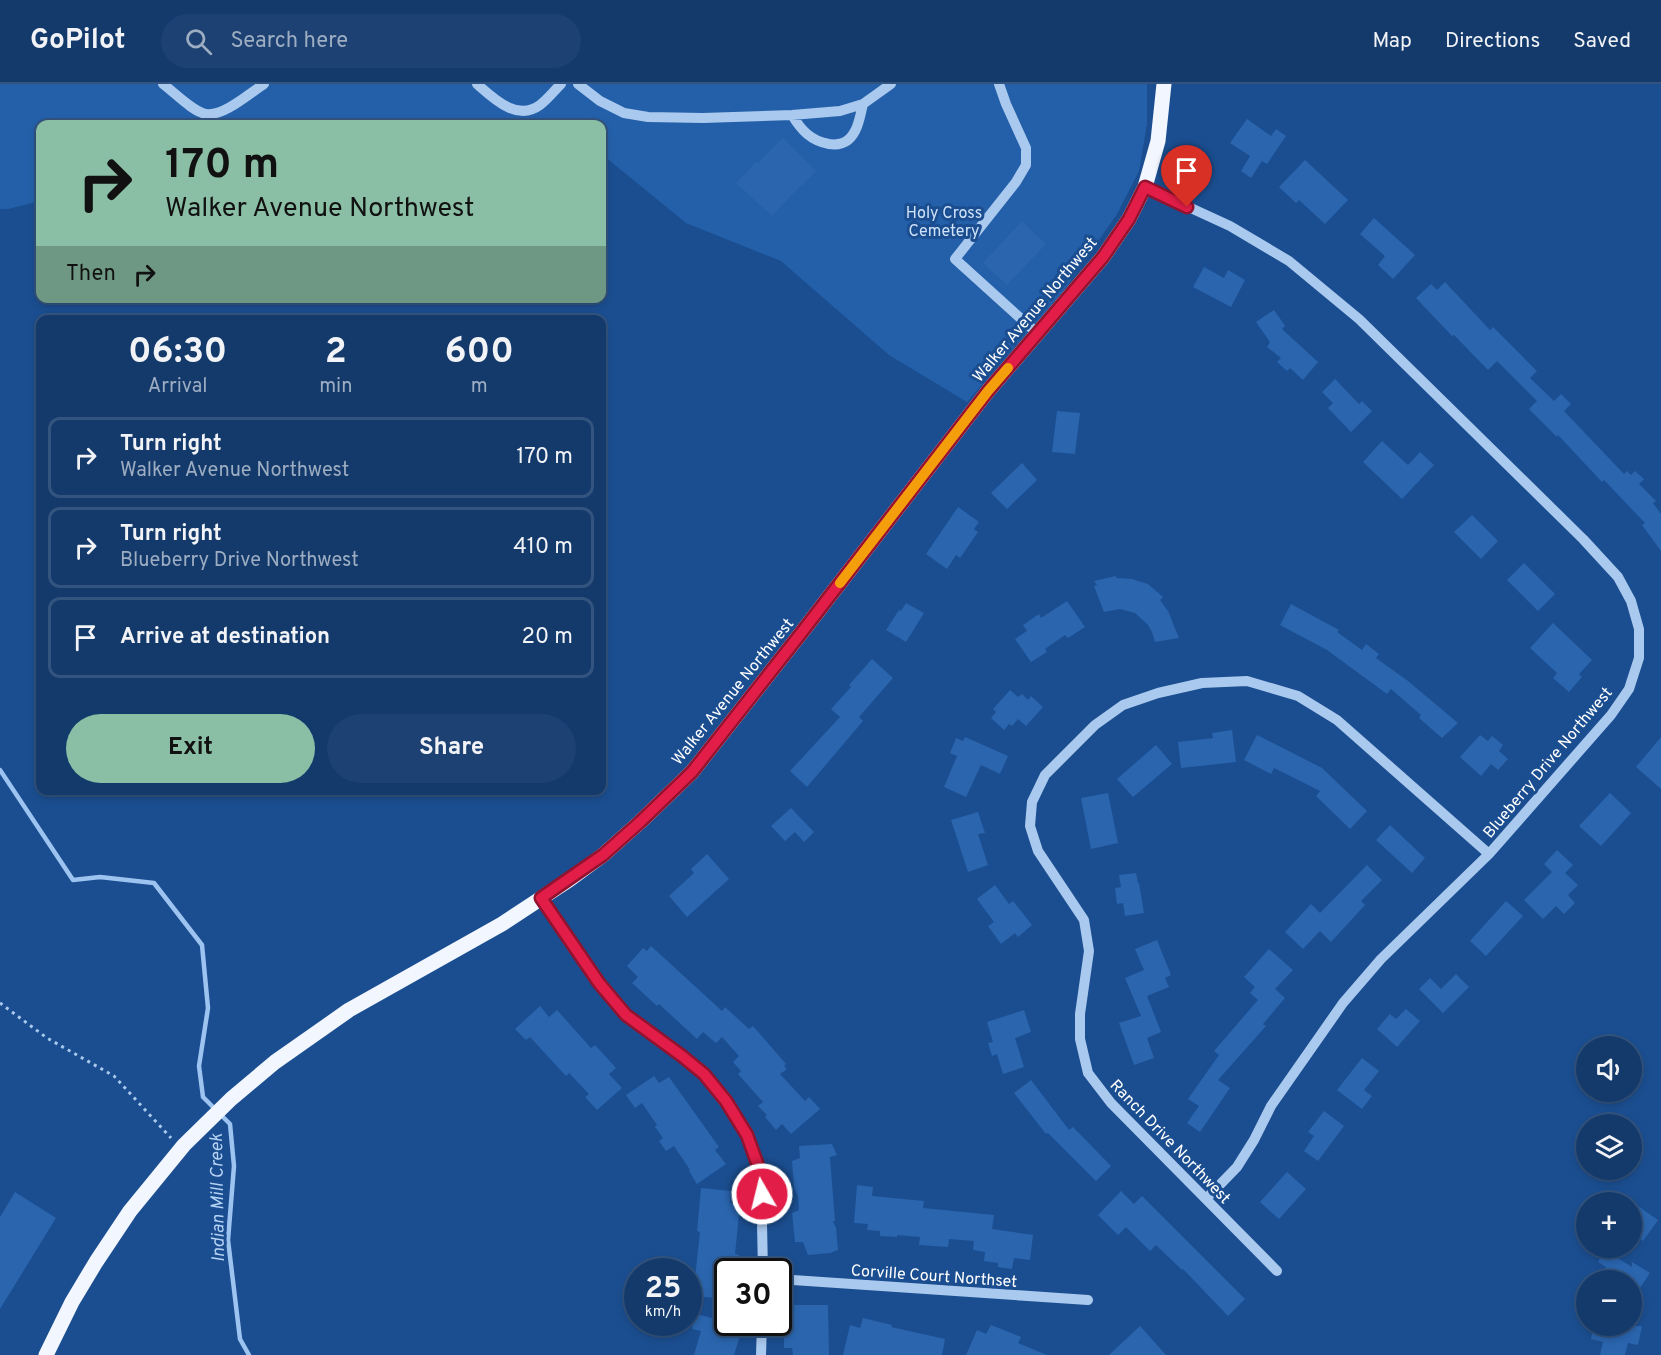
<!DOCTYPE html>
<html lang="en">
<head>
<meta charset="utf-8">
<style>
	body { margin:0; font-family:Overpass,sans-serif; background:#1d4172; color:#f1f3f6; height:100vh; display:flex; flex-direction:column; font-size:22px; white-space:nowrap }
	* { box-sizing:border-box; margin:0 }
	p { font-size:20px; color:#9dadc2 }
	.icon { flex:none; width:33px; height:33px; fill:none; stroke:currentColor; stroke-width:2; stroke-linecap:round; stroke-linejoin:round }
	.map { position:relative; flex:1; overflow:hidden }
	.details { position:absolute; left:36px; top:231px; width:570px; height:480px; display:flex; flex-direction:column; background:#143a6c; border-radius:12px; box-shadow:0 3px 9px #0003,0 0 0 2px #33547f }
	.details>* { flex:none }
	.banner { position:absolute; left:36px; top:36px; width:570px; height:183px; border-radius:12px; box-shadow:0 3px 9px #0003,0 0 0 2px #33547f; background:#8abfa5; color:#111; overflow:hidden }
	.tools { position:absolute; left:1576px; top:952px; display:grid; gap:12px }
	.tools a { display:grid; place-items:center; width:66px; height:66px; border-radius:50%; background:#143a6c; box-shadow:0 3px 9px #0003,0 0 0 2px #33547f; font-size:30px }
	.speed { position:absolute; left:624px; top:1174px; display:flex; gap:12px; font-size:30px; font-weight:700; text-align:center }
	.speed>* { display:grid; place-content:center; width:78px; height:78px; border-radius:50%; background:#143a6c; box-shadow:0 3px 9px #0003,0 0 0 2px #33547f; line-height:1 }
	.speed small { font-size:15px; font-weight:400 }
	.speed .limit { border:3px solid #111; border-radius:9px; background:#fff; color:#111 }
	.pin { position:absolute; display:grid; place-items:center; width:51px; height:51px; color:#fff; margin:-62px -26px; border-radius:50% 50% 50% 0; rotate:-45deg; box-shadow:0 0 6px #0007 }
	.pin .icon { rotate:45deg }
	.me { position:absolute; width:66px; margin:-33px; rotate:352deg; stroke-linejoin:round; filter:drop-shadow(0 0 4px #0008) }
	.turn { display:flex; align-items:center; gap:21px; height:126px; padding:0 30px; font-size:27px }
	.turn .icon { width:78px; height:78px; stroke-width:2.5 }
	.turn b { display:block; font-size:42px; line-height:51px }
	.then { display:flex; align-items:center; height:57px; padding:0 30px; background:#0003; gap:12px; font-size:22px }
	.eta { display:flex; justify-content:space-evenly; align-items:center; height:102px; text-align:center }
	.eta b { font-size:36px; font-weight:700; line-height:42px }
	.button { display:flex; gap:12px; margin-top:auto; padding:12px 30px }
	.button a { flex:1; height:69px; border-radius:36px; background:#8abfa5; color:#111; font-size:24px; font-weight:700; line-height:69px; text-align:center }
	.button a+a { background:#1d4172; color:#f1f3f6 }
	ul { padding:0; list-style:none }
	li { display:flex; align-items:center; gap:18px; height:81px; margin:0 12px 9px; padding:0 18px; border:3px solid #33547f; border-radius:12px }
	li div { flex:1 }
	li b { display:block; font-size:22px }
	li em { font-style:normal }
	header { display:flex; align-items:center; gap:36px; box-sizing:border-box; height:84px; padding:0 30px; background:#143a6c; border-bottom:2px solid #33547f }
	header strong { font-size:28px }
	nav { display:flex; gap:33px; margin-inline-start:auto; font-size:21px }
	.search { width:420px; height:54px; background:#1d4172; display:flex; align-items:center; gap:15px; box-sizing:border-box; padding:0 21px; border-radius:33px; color:#9dadc2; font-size:22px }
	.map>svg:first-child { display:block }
	.green { fill:#2460a9 }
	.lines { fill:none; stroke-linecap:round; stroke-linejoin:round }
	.stream { stroke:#9dc3f0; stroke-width:4.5 }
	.building { fill:#2a65ae }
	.path { stroke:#aac9ee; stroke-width:3; stroke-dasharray:3 4.5; stroke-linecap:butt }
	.minor { stroke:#aac9ee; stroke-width:10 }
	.major { stroke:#f1f6ff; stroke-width:15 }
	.route-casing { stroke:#92132f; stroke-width:15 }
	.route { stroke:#e11d48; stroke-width:10 }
	.slow { stroke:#f59e0b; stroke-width:10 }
	.labels { text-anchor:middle; stroke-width:6; stroke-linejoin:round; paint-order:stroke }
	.park-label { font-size:16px; fill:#d0e3fa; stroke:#1b4e90 }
	.street-label { font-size:16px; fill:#fff; stroke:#1b4e90 }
	.water-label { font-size:18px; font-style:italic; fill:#b6d3f5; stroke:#1b4e90 }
</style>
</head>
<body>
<header>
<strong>GoPilot</strong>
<div class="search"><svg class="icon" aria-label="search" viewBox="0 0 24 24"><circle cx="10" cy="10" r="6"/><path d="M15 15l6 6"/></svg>Search here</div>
<nav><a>Map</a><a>Directions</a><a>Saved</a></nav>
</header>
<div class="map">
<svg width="1661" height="1271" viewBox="0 0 1661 1271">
	<rect width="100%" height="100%" fill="#1b4e90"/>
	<path class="green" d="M 0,0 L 1147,0 L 1147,40 L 1139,87 L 1117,130 L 1064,206 L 967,318 L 889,271 L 781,177 L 686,139 L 604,72 L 602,72 L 602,40 L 40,40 L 40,117 L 8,125 L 0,125 Z"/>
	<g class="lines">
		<path class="stream" d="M 0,686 L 73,796 L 100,793 L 154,799 L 202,861 L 208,924 L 199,982 L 203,1013 L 230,1040 L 234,1082 L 228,1156 L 240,1255 L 249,1271"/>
	</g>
	<path class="building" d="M 1247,35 L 1271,52 L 1276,45 L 1286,52 L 1267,80 L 1262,77 L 1251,94 L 1241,87 L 1250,72 L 1230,59 Z
		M 783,54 L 816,87 L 802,102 L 801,101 L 772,132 L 736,99 L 756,78 L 758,79 Z
		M 1305,76 L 1348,116 L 1325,140 L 1299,116 L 1296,119 L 1279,103 Z
		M 1374,134 L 1415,171 L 1393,195 L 1378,181 L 1385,172 L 1360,150 Z
		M 1022,137 L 1046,160 L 1007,201 L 983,179 Z
		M 1204,183 L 1224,194 L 1228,186 L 1245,196 L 1231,223 L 1193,203 Z
		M 1445,198 L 1490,246 L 1493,243 L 1537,287 L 1530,294 L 1554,317 L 1561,310 L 1571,320 L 1564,327 L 1624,390 L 1627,387 L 1631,391 L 1635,387 L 1644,395 L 1639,400 L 1656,417 L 1653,419 L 1661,430 L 1661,467 L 1642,441 L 1645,439 L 1604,396 L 1602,398 L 1558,351 L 1557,353 L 1529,325 L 1537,317 L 1497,277 L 1488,286 L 1454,251 L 1452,252 L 1416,214 L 1431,200 L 1437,206 Z
		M 1274,226 L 1285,242 L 1282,245 L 1318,278 L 1303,296 L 1290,284 L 1287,287 L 1277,278 L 1281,274 L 1267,263 L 1270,258 L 1256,238 Z
		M 1335,295 L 1359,320 L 1362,317 L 1372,327 L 1351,348 L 1328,324 L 1333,319 L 1322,308 Z
		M 1057,327 L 1080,329 L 1075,370 L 1052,368 Z
		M 1382,357 L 1408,381 L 1420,368 L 1434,381 L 1402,415 L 1363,378 Z
		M 1022,379 L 1037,396 L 1007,425 L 991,409 Z
		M 958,423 L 979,438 L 974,445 L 978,448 L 960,474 L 956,471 L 947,485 L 926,470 Z
		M 1472,431 L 1498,457 L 1481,475 L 1454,448 Z
		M 1524,479 L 1555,510 L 1538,527 L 1507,496 Z
		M 1116,492 L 1116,494 L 1132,495 L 1148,500 L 1163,513 L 1160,516 L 1168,527 L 1179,554 L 1155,558 L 1152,548 L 1148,541 L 1135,529 L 1120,525 L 1104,528 L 1094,502 L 1097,501 L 1094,497 Z
		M 1067,517 L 1085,543 L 1068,554 L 1065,551 L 1045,565 L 1047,568 L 1031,578 L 1015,555 L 1027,547 L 1023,541 L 1039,530 L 1041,534 Z
		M 906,519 L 924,529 L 906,558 L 886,546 L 899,526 L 901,527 Z
		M 1291,520 L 1339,546 L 1337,548 L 1362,566 L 1366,560 L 1379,570 L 1376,574 L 1408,597 L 1458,639 L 1442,654 L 1419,634 L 1421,631 L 1391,605 L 1387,610 L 1327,566 L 1280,541 Z
		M 1553,539 L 1592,576 L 1579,590 L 1582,593 L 1569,608 L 1553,594 L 1557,589 L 1530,564 Z
		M 872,575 L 893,594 L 859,633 L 863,637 L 807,703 L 790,687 L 840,633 L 831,625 L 851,603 L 849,601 Z
		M 1010,606 L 1018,613 L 1022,610 L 1028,616 L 1031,612 L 1043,623 L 1026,642 L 1018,635 L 1012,642 L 1009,640 L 1004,646 L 991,634 L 996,628 L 993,625 Z
		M 1232,646 L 1236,678 L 1181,684 L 1178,658 L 1213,654 L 1212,649 Z
		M 1257,651 L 1322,684 L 1367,727 L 1350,745 L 1316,712 L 1320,707 L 1274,684 L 1271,690 L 1244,676 Z
		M 1480,651 L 1488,657 L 1492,652 L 1503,661 L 1499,667 L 1508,675 L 1498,686 L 1491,680 L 1481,692 L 1460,673 Z
		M 965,653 L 1008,672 L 1000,690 L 981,681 L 966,713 L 944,703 L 957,672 L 950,669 L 956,654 L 963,657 Z
		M 1661,653 L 1661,705 L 1636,683 Z
		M 1156,661 L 1172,680 L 1133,713 L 1117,695 Z
		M 1108,709 L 1118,759 L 1091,765 L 1081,714 Z
		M 1610,709 L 1631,729 L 1601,762 L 1579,742 Z
		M 791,724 L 814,748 L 804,758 L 795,748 L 785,757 L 771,742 Z
		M 978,728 L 985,749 L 978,750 L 988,781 L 968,788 L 951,736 Z
		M 1390,741 L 1425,774 L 1412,789 L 1376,756 Z
		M 1557,766 L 1573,781 L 1565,789 L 1578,801 L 1568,811 L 1575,819 L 1564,830 L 1556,822 L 1543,835 L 1524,816 L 1552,788 L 1544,780 Z
		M 707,770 L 729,795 L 687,833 L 669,812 L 694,789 L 691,785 Z
		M 1367,781 L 1382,796 L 1361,817 L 1365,821 L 1331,858 L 1320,847 L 1303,865 L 1285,848 L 1311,820 L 1320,829 Z
		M 1136,789 L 1138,799 L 1139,799 L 1144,829 L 1125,832 L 1123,819 L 1117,820 L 1115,804 L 1121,803 L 1119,791 Z
		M 995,801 L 1009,820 L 1013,817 L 1032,841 L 1018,853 L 1015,849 L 1001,860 L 988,842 L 994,838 L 977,815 Z
		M 1506,817 L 1523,832 L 1486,872 L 1470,857 Z
		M 1157,856 L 1171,891 L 1165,894 L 1169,903 L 1147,912 L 1161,948 L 1147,954 L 1154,974 L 1134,981 L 1119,939 L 1141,932 L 1125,894 L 1144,886 L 1135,865 Z
		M 651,862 L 722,927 L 725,923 L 749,945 L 753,942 L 786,980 L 784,982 L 787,985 L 780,990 L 805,1017 L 809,1013 L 820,1025 L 791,1050 L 782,1040 L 776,1046 L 765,1033 L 767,1031 L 758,1022 L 763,1018 L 738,990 L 741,987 L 733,978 L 739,972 L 722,953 L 716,959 L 703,948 L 697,955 L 659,920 L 657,922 L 632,899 L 638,893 L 627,882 L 643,864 L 647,867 Z
		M 1269,865 L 1293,886 L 1275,905 L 1285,914 L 1263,940 L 1266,942 L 1218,996 L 1230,1004 L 1200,1048 L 1187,1039 L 1199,1022 L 1188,1015 L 1219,971 L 1214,967 L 1258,916 L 1250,909 L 1255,903 L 1244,893 Z
		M 1456,890 L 1469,903 L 1443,929 L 1419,905 L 1430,894 L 1441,905 Z
		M 540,922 L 549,933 L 557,926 L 591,964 L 595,961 L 616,984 L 609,990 L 622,1004 L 597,1026 L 585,1013 L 589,1010 L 569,989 L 566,992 L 530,953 L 526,956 L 515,945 Z
		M 1406,925 L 1420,937 L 1397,963 L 1377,945 L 1390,930 L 1396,935 Z
		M 1024,926 L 1031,948 L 1015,954 L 1024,983 L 1003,990 L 997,970 L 992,972 L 988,959 L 993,958 L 987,938 Z
		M 1362,974 L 1379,987 L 1364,1006 L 1372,1012 L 1362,1025 L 1337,1006 Z
		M 654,992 L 659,999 L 669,993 L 719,1063 L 715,1066 L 726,1080 L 697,1100 L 689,1087 L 690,1086 L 674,1062 L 666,1067 L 659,1057 L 663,1054 L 655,1043 L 657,1041 L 642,1019 L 635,1024 L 626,1011 Z
		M 1031,996 L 1069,1046 L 1073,1043 L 1111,1082 L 1096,1097 L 1048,1049 L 1046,1050 L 1014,1009 Z
		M 1324,1027 L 1344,1042 L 1318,1077 L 1304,1067 L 1314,1052 L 1308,1048 Z
		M 832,1060 L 837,1071 L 830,1073 L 835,1137 L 833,1137 L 836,1144 L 838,1166 L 830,1169 L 808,1171 L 803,1158 L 795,1158 L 792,1129 L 799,1126 L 798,1112 L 794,1103 L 792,1077 L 800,1074 L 799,1062 Z
		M 1287,1088 L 1306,1105 L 1279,1135 L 1260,1118 Z
		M 857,1101 L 873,1103 L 872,1112 L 924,1117 L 923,1124 L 994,1131 L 992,1145 L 1033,1151 L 1030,1176 L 1014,1174 L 1012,1185 L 998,1183 L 998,1179 L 984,1177 L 985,1168 L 973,1166 L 974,1157 L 949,1155 L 948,1163 L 919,1161 L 920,1153 L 897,1151 L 897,1153 L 880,1152 L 880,1147 L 867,1146 L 868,1140 L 854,1139 Z
		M 701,1104 L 731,1107 L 730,1119 L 740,1120 L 735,1170 L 739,1171 L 737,1188 L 728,1188 L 726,1215 L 693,1212 L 700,1148 L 697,1147 Z
		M 1121,1107 L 1134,1120 L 1142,1112 L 1245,1215 L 1228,1232 L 1183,1185 L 1182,1186 L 1156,1161 L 1150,1167 L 1126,1143 L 1118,1151 L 1098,1131 Z
		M 15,1108 L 56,1134 L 0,1225 L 0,1133 Z
		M 1632,1118 L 1658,1136 L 1643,1157 L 1632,1149 Z
		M 1605,1166 L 1632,1183 L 1632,1178 L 1650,1189 L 1640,1204 L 1632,1199 L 1632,1197 L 1598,1197 L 1606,1183 L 1598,1178 Z
		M 793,1221 L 828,1221 L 829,1271 L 793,1271 L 792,1264 L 784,1264 L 784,1232 L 793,1232 Z
		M 696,1230 L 731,1239 L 728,1249 L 740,1252 L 734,1271 L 694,1271 L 701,1247 L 692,1245 Z
		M 863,1234 L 892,1241 L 891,1243 L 945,1255 L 942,1271 L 843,1271 L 850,1241 L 860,1244 Z
		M 991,1241 L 1021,1253 L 1018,1259 L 1047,1271 L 966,1271 L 977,1246 L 986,1250 Z
		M 1140,1242 L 1166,1271 L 1109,1271 Z
		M 1605,1242 L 1642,1242 L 1638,1261 L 1628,1259 L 1625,1271 L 1600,1271 L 1603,1258 L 1591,1255 L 1593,1244 L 1605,1247 Z"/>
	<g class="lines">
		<path class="path" d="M 0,919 L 47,954 L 114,992 L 171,1054"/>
		<path class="minor" d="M 163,0 C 174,8 193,28 206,30 C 223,33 250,9 264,0
			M 477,0 C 493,14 517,38 540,21 C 548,15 554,7 561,0
			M 578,0 L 600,17 L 624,29 L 648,33 L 703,34 L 792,31 L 840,27 L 863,20 L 891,0
			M 999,0 L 1006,20 L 1026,64 L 1026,81 L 1016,98 L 955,175 L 1038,250
			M 792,31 C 801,46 811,57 829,60 C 836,61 843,60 848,56 C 858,48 860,32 863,20
			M 1145,103 L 1230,142 L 1289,177 L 1359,235 L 1583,455 L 1618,493 L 1631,517 L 1639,545 L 1639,574 L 1629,605 L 1611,631 L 1489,770 L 1381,875 L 1343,919 L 1271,1022 L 1254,1056 L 1237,1083 L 1206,1115
			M 541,814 L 599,899 L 626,931 L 682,972 L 703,990 L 726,1017 L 747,1051 L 761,1090 L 763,1188
			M 1277,1187 L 1111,1019 L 1088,989 L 1080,955 L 1080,930 L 1089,867 L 1084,836 L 1038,767 L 1030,742 L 1032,718 L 1045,691 L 1095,641 L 1123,621 L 1158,609 L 1202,599 L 1247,597 L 1298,612 L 1337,636 L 1489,770
			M 778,1195 L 1088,1216
			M 761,1271 L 762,1239"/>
		<path class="major" d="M 46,1271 L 72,1218 L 96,1178 L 130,1127 L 184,1061 L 231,1015 L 275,978 L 349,926 L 502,840 L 569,796 L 603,771 L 640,738 L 692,688 L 802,548 L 988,307 L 1103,173 L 1129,135 L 1145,103 L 1158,57 L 1164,0"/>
	</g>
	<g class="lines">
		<defs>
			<path id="route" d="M 762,1110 L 761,1090 L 747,1051 L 726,1017 L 704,990 L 682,972 L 626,931 L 599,899 L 541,814 L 603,771 L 640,738 L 692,688 L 802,548 L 988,307 L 1103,173 L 1129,135 L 1145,103 L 1187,123"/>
		</defs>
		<use href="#route" class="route-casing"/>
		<use href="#route" class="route"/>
		<path class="slow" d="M 840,499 L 988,307 L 1008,284"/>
	</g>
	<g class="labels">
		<g class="park-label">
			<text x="944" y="134">Holy Cross<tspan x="944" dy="18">Cemetery</tspan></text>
		</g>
		<g class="street-label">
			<text transform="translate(1034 225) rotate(-50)" y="6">Walker Avenue Northwest</text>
			<text transform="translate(732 607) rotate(-51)" y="6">Walker Avenue Northwest</text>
			<text transform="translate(1547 678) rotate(-50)" y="6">Blueberry Drive Northwest</text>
			<text transform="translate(1171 1057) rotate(46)" y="6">Ranch Drive Northwest</text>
			<text transform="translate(934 1191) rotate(4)" y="6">Corville Court Northset</text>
		</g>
		<g class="water-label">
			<text transform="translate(217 1114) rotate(-91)" y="6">Indian Mill Creek</text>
		</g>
	</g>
</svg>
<div class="tools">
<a><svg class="icon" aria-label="sound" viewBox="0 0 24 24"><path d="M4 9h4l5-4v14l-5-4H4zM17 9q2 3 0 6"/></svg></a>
<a><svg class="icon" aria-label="layers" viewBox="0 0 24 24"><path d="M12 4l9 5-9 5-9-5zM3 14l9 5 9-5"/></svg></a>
<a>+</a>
<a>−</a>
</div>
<div class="speed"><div>25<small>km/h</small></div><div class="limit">30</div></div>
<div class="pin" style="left:1187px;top:123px;background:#d93025"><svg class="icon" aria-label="arrive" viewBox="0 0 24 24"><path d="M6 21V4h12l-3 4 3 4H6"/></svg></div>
<svg class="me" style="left:762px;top:1110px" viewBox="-20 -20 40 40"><circle r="17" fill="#e11d48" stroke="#fff" stroke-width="3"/><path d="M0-11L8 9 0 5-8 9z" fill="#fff"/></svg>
<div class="banner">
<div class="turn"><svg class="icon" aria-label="right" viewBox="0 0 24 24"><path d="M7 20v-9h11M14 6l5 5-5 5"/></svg><div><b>170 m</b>Walker Avenue Northwest</div></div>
<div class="then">Then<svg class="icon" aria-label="right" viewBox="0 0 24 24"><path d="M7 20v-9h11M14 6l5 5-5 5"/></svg></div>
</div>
<section class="details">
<div class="eta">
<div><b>06:30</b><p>Arrival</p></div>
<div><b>2</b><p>min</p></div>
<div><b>600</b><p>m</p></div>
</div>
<ul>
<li><svg class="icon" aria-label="right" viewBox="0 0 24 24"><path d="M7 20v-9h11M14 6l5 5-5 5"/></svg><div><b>Turn right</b><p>Walker Avenue Northwest</p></div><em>170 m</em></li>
<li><svg class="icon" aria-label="right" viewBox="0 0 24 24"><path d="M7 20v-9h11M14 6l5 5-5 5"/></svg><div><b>Turn right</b><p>Blueberry Drive Northwest</p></div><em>410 m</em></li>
<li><svg class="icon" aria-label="arrive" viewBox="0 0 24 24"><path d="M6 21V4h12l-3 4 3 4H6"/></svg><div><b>Arrive at destination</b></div><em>20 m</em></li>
</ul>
<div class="button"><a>Exit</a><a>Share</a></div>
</section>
</div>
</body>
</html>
